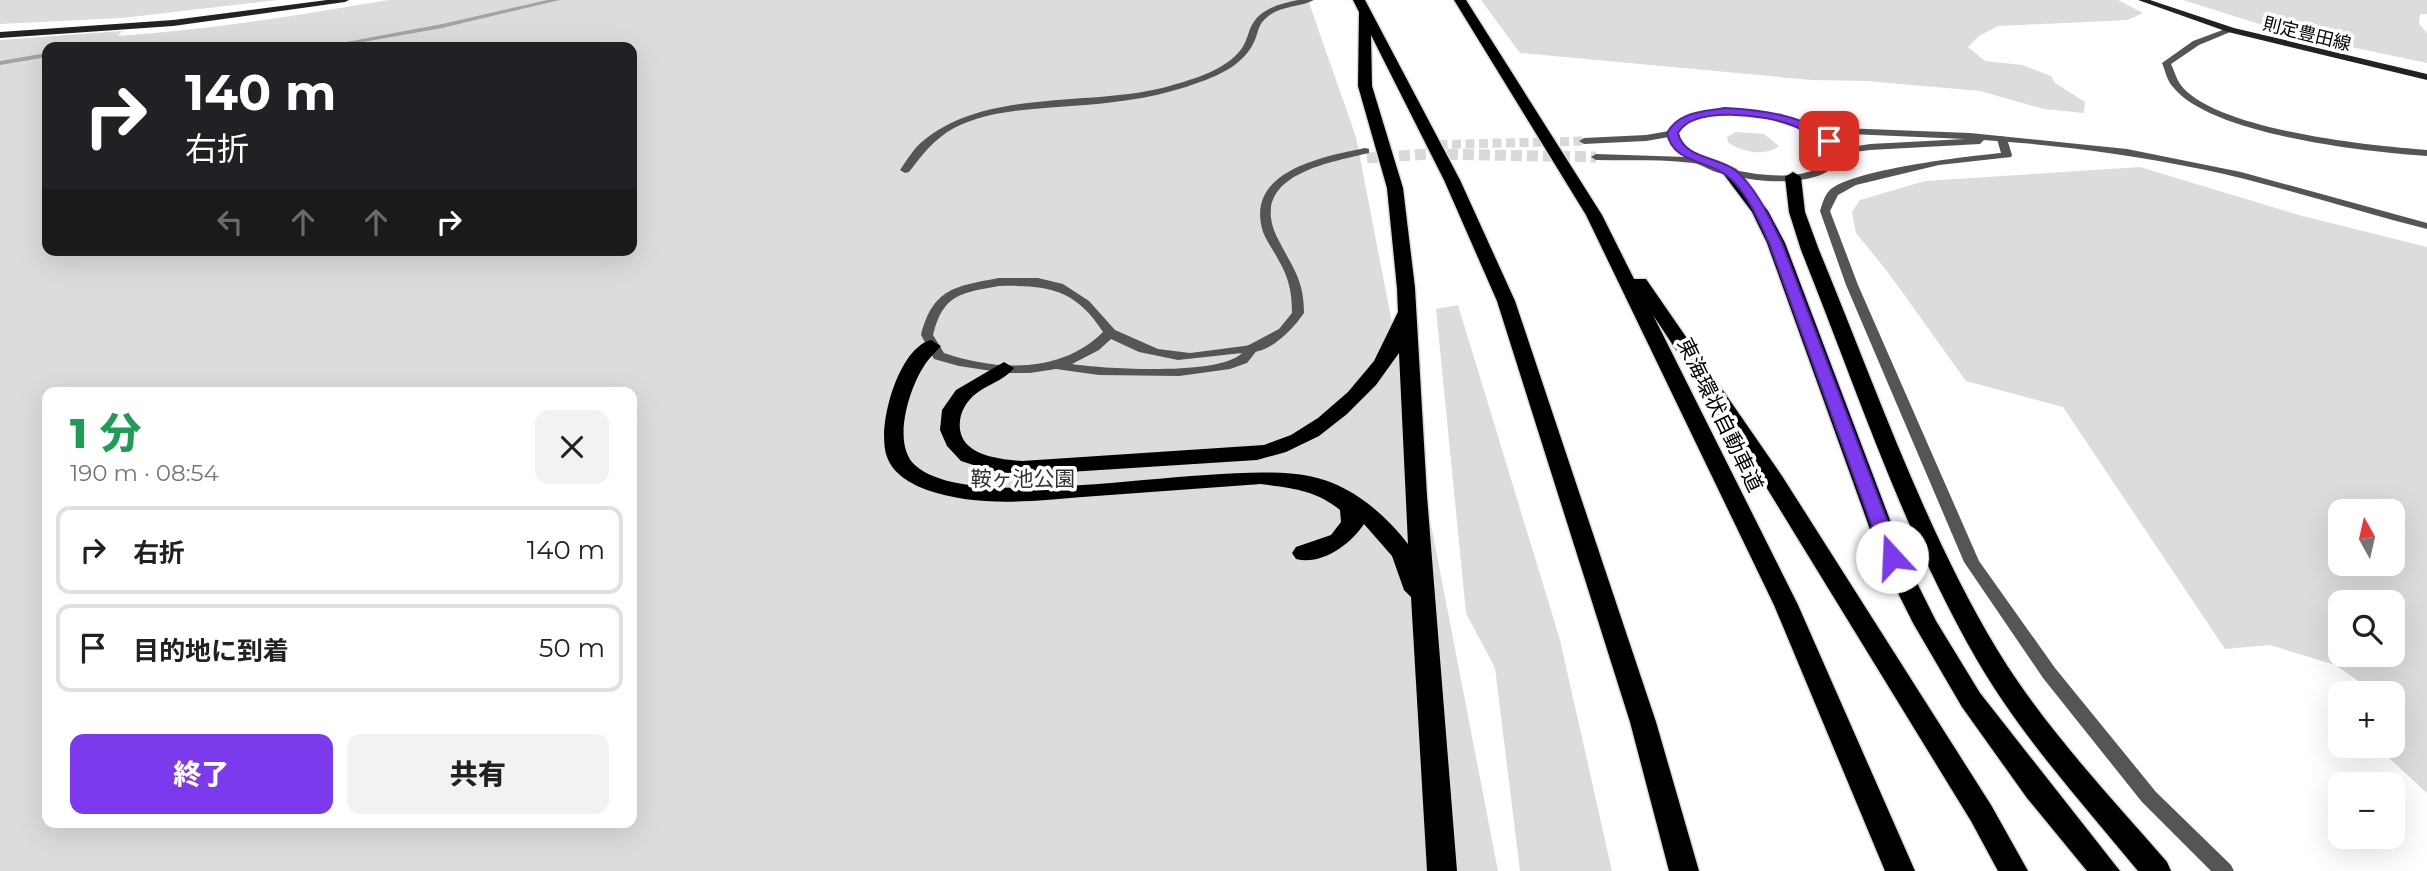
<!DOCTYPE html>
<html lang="ja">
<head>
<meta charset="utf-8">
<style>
	body { margin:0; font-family:Montserrat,"Noto Sans JP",sans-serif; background:#f2f2f2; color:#202124; height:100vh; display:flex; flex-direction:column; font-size:26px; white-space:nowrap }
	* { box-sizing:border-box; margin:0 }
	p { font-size:23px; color:#757577 }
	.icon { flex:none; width:38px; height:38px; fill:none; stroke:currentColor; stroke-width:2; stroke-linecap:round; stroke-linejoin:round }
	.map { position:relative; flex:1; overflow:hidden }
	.side { position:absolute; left:42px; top:387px; width:595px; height:441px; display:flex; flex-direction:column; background:#fff; border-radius:14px; box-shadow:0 7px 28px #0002 }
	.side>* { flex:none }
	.banner { position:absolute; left:42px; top:42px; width:595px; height:214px; border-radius:14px; box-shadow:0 7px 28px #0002; background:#202124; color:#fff; overflow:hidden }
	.needle { width:46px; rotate:352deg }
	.buttons { position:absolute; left:2328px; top:499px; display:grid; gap:14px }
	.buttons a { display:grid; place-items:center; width:77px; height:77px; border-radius:14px; background:#fff; box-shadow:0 7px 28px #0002; font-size:35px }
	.pin { position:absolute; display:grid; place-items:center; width:60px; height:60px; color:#fff; margin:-30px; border-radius:14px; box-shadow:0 4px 10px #0006 }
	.me { position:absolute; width:77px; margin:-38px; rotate:340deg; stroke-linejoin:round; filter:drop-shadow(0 0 5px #0008) }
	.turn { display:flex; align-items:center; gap:24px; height:147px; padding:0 28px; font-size:32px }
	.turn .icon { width:91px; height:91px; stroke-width:2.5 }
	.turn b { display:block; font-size:49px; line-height:60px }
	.lanes { display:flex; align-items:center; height:66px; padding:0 28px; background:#0003; justify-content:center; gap:35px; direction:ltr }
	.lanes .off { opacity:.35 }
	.round { display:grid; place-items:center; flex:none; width:74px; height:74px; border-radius:14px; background:#f2f2f2 }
	.overview { display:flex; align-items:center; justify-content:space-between; height:119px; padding:0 28px }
	h1 { font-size:42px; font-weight:800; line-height:52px; color:#1e9e55 }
	.cta { display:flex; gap:14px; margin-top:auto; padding:14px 28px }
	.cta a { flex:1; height:80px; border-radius:14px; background:#7c3aed; color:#fff; font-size:28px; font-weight:800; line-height:80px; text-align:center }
	.cta a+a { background:#f2f2f2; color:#202124 }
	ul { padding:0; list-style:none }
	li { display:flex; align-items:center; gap:21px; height:88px; margin:0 14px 10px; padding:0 14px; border:4px solid #e0e0e0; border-radius:14px }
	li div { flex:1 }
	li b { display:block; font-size:26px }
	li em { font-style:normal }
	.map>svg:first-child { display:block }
	.green { fill:#dcdcdc; fill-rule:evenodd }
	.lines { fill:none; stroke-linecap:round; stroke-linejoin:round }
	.stream { fill:#a3a3a3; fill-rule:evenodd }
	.tertiary-tunnel-far1 { stroke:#d9d9d9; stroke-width:9; stroke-dasharray:9 4.5; stroke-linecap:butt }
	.tertiary-tunnel { stroke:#d9d9d9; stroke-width:11; stroke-dasharray:11 5; stroke-linecap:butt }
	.motorway-casing { stroke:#dbdbdb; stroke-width:3 }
	.minor { fill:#555; fill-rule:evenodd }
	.tertiary { fill:#555; fill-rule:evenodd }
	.secondary { fill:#222; fill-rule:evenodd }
	.motorway { fill:#000; fill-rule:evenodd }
	.route { fill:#7c3aed; stroke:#51269a; stroke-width:2 }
	.labels { text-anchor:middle; stroke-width:7; stroke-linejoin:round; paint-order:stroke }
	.far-street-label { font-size:18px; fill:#000; stroke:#fff }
	.street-label { font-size:21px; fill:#000; stroke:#fff }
	.park-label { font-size:21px; fill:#333; stroke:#fff }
</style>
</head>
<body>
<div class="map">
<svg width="2427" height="871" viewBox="0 0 2427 871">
	<rect width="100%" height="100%" fill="#fff"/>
	<path class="green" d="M 0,0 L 278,0 L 122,18 L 0,24 Z
		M 389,0 L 1308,0 L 1356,137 L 1498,871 L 0,871 L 0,40 L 122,31 L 118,36 C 209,30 299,15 389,0 ZM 47,47 L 632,47 L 632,250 L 47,250 ZM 47,392 L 632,392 L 632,822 L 47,822 Z
		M 1481,0 L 2118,0 L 2143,13 L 2128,20 L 1998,26 L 1979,36 L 1968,47 L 1985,61 L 2022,65 L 2051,76 L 2055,83 L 2085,102 L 2084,113 L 2044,109 L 1980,91 L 1867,81 L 1811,80 L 1520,53 Z
		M 2183,0 L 2427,0 L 2427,14 L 2420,14 L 2419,24 L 2427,33 L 2427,63 L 2294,35 Z
		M 1736,132 L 1764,134 L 1779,146 C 1765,157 1741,152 1728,142 L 1727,137 Z
		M 2140,167 L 2302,216 L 2427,247 L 2427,793 L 2376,746 L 2392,746 L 2392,723 L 2402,711 L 2392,704 L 2392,693 L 2376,693 L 2335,665 L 2270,645 L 2225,649 L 2063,407 L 1966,381 L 1887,271 L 1856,233 L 1852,212 L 1860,200 L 1925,181 ZM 2340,511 L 2392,511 L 2392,564 L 2340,564 ZM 2340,602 L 2392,602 L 2392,654 L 2340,654 Z
		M 1458,305 L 1560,640 L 1612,871 L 1520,871 L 1495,668 L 1466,613 L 1436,309 Z"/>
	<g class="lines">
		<path class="stream" d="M 547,0 L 560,0 L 442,28 L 335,47 L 320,47 L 442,24 Z
			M 47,53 L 47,57 L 0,65 L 0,61 Z"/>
		<path class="tertiary-tunnel-far1" d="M 1425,145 L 1584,141"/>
		<path class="tertiary-tunnel" d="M 1367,158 L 1431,154 L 1596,157"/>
		<defs>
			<path id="motorway" d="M 1353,0 L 1365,0 L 1460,180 L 1515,301 L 1656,722 L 1699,871 L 1669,871 L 1630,722 L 1497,301 L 1444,180 L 1371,35 L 1372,86 L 1403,188 L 1415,288 L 1427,496 L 1457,871 L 1427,871 L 1411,597 L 1404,590 L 1392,556 L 1364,524 C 1351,544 1321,566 1296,559 L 1292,553 L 1296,547 L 1331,535 L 1341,522 L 1340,510 C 1316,490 1291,488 1261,484 C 1206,488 1151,492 1096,496 C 1039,500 982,509 927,490 C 911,484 893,474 887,457 C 876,428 898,348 931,340 L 941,346 C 935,353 928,359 924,366 C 909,389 891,445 916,466 C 977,518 1217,458 1309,476 C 1350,484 1383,512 1408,544 L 1399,353 L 1376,385 L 1347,414 L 1319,436 L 1286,452 L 1257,460 L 1022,475 L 989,470 L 961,461 L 947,446 L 940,430 L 942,410 L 956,390 L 1004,362 L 1014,368 C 1004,381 985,385 973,396 C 966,403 961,411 960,421 C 956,455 998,459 1022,461 L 1264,445 L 1291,435 L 1318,418 L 1348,392 L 1374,361 L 1398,312 L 1397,288 L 1387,188 L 1358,86 L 1359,12 Z
				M 1454,0 L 1466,0 L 1602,215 L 1634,279 L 1646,279 L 1782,476 L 1991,805 L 2028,871 L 1998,871 L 1971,821 L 1760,477 L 1653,315 L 1798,605 L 1915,871 L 1885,871 L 1774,605 L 1586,215 Z
				M 1730,167 L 1736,169 L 1768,211 L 1785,243 L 1904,557 L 1936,621 L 1980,693 L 2120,871 L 2087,871 L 2027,798 L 1962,707 L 1913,623 L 1880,557 L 1767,243 L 1752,212 L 1722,172 Z
				M 1793,172 L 1801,177 L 1805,212 L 1819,250 C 1873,380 1925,531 1998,651 C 2045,728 2108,794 2167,862 L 2171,871 L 2138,871 C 2082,803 2022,737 1977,660 C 1903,532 1856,387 1801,250 L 1789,212 L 1785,177 Z"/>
		</defs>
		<use href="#motorway" class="motorway-casing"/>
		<path class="minor" d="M 1298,0 L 1314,0 C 1299,8 1279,5 1265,19 C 1258,25 1258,34 1254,42 C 1244,64 1220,75 1200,82 C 1163,96 1124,102 1085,105 C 1042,109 993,108 954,128 C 934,139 922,155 909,172 L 905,173 L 900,170 C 907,160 914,148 923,141 C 987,88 1090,107 1166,87 C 1190,80 1221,72 1238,53 C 1245,46 1247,37 1250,29 C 1258,9 1279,4 1298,0 Z
			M 2002,136 L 2007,139 L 2012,155 L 2011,157 L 1939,165 L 1856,185 L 1838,195 L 1830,211 L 1858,285 L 1979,561 L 2055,668 L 2156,792 L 2231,865 L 2234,871 L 2211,871 L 2142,802 L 2043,678 L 1964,562 L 1846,285 L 1820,211 C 1822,205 1824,196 1829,191 C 1848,170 1969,156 2001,153 L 1997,139 Z
			M 999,278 L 1038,278 L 1063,284 L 1089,301 L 1115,330 L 1158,349 L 1190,353 L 1252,345 L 1258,349 L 1247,363 L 1230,369 L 1179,376 L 1099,375 L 1056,369 L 1030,373 L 1005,373 L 959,366 L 934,359 L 921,335 C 933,288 956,286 999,278 ZM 999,286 C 1047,285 1075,288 1103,332 C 1061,374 997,371 944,353 L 933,335 C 943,294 961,293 999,286 ZM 1111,339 L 1139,352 L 1178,360 L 1242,353 C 1220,376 1104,369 1072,364 L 1099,350 Z"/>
		<path class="tertiary" d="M 2228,28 L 2235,30 L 2199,45 L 2171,64 C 2174,70 2176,78 2180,84 C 2213,130 2372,146 2427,150 L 2427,156 C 2367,152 2211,135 2173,87 C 2167,81 2165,70 2162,63 L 2193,41 Z
			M 1725,108 L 1786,116 L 1816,127 L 1970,133 L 2127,149 L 2241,172 L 2427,223 L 2427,229 C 2351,210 2277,185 2201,169 C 2129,154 2057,145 1984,140 L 1980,144 L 1870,150 L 1840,154 C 1834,188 1763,183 1739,177 C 1730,175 1721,174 1713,171 C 1706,168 1700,164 1693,163 C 1661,159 1628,161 1596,160 L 1591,157 L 1596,154 L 1686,157 L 1677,150 L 1669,137 L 1646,141 L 1584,144 L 1579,141 L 1584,138 L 1646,135 L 1669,131 L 1685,116 ZM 1717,115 C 1743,112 1835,122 1829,159 C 1808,188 1726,173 1699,157 C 1689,151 1683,143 1677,133 L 1692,120 ZM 1826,133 L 1965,139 L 1870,144 L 1839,149 Z
			M 1365,148 L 1369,149 L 1369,153 C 1327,163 1246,176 1278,239 C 1292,267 1304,279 1304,313 C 1293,329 1269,355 1247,352 L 1246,349 L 1247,346 L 1279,329 L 1292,313 C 1292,293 1289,278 1279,261 C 1274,251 1267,242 1263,232 C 1244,171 1322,157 1365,148 Z"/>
		<path class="secondary" d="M 327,0 L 349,0 L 345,2 L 173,26 L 0,38 L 0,32 L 173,20 Z
			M 2138,0 L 2150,0 L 2234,28 L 2427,74 L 2427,80 L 2228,32 Z"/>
		<use href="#motorway" class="motorway"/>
	</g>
	<path class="route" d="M 1725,108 C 1761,110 1807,115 1834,141 L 1825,143 C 1814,137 1803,129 1791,125 C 1766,115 1693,105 1678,133 C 1684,159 1717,156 1735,170 C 1756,187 1770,219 1782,243 L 1901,557 L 1898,562 L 1892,563 L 1883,557 L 1769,243 C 1759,221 1746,190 1726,175 C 1705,159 1673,163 1667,133 C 1679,111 1703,112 1725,108 Z"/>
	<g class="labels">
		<g class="far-street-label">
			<text transform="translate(2307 34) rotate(14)" y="6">則定豊田線</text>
		</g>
		<g class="street-label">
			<text transform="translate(1720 415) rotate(64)" y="7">東海環状自動車道</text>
		</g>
		<g class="park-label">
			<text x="1023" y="486">鞍ヶ池公園</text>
		</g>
	</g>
</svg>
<div class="buttons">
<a><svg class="needle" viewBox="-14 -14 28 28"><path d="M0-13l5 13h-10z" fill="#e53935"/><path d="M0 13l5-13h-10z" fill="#757577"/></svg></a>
<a><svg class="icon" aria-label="search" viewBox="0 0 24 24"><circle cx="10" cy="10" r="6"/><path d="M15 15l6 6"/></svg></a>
<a>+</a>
<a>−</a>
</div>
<div class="pin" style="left:1829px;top:141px;background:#d93025"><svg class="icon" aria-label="arrive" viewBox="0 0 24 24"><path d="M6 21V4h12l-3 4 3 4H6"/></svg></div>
<svg class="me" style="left:1892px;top:557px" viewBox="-20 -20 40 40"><circle r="19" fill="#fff"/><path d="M0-13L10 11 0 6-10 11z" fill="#7c3aed"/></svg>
<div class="banner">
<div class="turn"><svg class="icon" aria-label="right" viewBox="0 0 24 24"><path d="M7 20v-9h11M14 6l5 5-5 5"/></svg><div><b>140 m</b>右折</div></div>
<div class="lanes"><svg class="icon off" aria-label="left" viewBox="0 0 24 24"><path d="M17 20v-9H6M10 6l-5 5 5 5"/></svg><svg class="icon off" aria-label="ahead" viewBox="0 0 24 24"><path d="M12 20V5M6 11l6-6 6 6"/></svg><svg class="icon off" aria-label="ahead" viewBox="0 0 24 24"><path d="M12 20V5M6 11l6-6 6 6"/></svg><svg class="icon" aria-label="right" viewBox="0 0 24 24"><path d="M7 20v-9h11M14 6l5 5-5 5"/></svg></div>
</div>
<section class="side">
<div class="overview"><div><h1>1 分</h1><p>190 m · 08:54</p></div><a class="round"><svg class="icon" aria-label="close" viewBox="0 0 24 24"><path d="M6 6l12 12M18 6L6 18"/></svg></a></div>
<ul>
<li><svg class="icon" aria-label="right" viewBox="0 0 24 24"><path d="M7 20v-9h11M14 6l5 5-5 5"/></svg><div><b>右折</b></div><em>140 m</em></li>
<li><svg class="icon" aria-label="arrive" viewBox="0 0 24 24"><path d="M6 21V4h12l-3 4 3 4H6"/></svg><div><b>目的地に到着</b></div><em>50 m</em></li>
</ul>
<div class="cta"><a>終了</a><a>共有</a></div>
</section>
</div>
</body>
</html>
